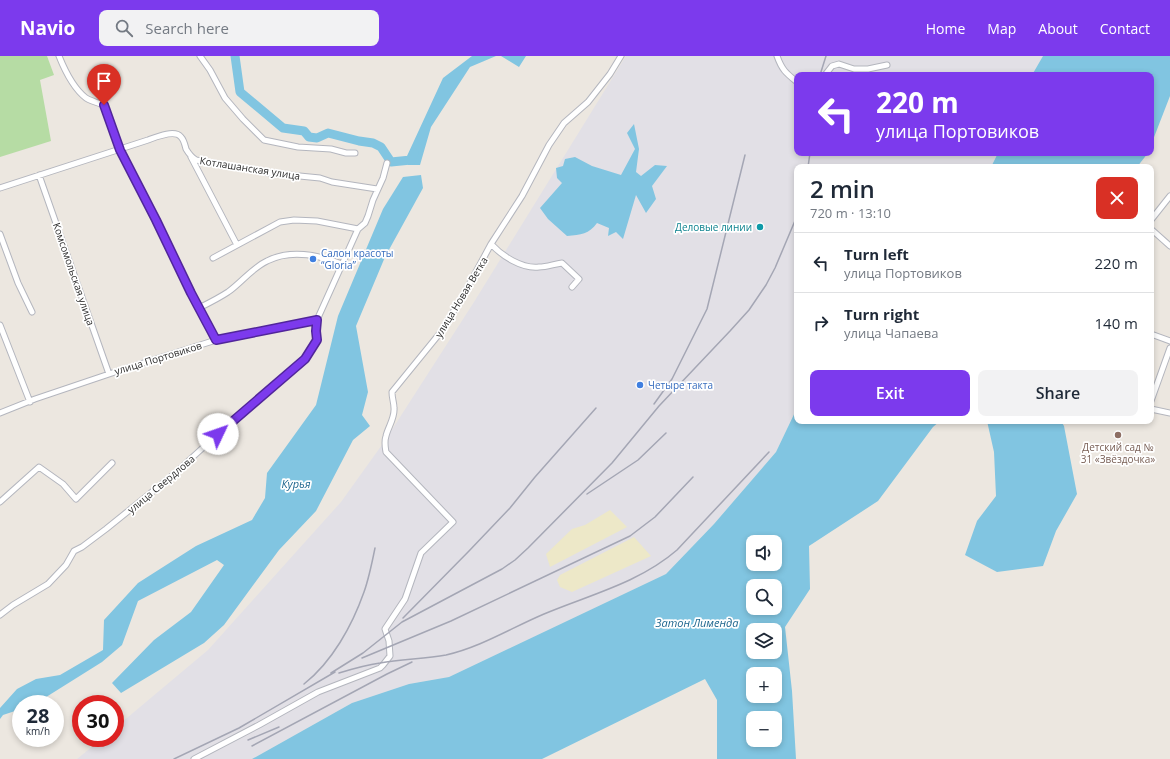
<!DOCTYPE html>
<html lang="en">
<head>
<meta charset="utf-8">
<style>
	body { margin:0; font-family:"Open Sans",sans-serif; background:#f2f2f3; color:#1f2937; height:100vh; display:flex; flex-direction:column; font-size:15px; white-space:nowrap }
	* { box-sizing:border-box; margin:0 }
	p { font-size:13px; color:#747a83 }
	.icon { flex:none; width:22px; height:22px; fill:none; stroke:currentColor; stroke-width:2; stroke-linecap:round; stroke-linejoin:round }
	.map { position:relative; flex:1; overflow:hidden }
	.sheet { position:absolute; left:794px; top:108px; width:360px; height:260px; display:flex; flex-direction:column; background:#fff; border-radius:8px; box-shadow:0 2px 6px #0003 }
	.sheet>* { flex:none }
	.guide { position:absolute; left:794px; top:16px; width:360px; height:84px; border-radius:8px; box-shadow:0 2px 6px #0003; background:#7c3aed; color:#fff; overflow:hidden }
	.controls { position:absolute; left:746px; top:479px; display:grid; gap:8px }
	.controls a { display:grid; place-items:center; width:36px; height:36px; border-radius:8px; background:#fff; box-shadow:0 2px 6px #0003; font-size:20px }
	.speed { position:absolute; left:12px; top:639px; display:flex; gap:8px; font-size:20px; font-weight:700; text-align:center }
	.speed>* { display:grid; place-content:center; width:52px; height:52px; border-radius:50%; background:#fff; box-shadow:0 2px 6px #0003; line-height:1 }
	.speed small { font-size:10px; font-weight:400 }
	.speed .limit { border:6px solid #d22; background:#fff; color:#111 }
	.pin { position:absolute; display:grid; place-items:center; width:34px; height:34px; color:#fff; margin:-41px -17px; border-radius:50% 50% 50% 0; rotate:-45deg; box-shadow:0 0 4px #0007 }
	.pin .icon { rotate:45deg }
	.me { position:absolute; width:44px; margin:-22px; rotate:48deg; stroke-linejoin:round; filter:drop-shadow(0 0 3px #0008) }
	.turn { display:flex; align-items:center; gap:14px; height:84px; padding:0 16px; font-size:18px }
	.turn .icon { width:52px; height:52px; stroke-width:2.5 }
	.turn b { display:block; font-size:28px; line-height:34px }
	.round { display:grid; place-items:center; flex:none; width:42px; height:42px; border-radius:8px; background:#f2f2f3 }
	.summary { display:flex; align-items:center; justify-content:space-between; height:68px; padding:0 16px }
	h1 { font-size:24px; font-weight:600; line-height:30px }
	.action { display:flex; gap:8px; margin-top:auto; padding:8px 16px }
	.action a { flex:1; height:46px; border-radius:8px; background:#7c3aed; color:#fff; font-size:16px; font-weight:600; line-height:46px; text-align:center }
	.action a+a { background:#f2f2f3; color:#1f2937 }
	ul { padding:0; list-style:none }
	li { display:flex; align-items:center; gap:12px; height:60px; padding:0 16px; border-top:1px solid #e0e1e3 }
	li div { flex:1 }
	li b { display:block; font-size:15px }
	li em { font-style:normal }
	header { display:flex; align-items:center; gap:24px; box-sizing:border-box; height:56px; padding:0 20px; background:#7c3aed; color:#fff }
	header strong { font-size:19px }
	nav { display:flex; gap:22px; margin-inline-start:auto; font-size:14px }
	.search { width:280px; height:36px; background:#f2f2f3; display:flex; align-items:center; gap:10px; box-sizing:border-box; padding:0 14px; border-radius:8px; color:#747a83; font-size:15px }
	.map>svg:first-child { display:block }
	.industrial { fill:#e2e0e6 }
	.green { fill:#b6dca4 }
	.sand { fill:#ede8c8 }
	.water { fill:#81c5e1; fill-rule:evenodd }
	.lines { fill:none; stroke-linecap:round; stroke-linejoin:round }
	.river { stroke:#81c5e1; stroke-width:9 }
	.minor-casing { stroke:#b4b6be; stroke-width:7 }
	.minor { stroke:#fff; stroke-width:5 }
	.rail { stroke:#a4a6b4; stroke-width:1.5 }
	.route-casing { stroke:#51269a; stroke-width:10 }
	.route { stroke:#7c3aed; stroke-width:7 }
	.culture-dot { fill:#0f9aa8; stroke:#fff; stroke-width:1.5 }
	.shop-dot { fill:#3f7fe0; stroke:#fff; stroke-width:1.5 }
	.education-dot { fill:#8d6e63; stroke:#fff; stroke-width:1.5 }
	.labels { text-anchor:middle; stroke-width:3.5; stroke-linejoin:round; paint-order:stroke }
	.street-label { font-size:10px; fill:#2c2c2c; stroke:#fff }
	.culture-label { font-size:10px; fill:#0d838f; stroke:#fff; text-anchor:end }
	.shop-label { font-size:10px; fill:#366cbe; stroke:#fff; text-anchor:start }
	.education-label { font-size:10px; fill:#785e54; stroke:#fff }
	.water-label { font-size:11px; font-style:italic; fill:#1e668e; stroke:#fff }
</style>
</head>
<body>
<header>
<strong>Navio</strong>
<div class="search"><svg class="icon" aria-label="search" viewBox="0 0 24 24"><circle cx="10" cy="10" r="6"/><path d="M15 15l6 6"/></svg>Search here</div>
<nav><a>Home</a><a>Map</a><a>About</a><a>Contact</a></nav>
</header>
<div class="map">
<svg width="1170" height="703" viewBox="0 0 1170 703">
	<rect width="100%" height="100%" fill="#ece7e0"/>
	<path class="industrial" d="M 626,0 L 1043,0 L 1032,19 L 797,19 L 797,97 L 998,97 L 991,111 L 797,111 L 797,352 L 776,396 L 714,468 L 666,518 L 449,621 L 409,628 L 352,647 L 252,703 L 77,703 L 103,682 L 115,682 L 115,672 L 208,594 L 341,446 L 384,386 L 474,246 Z"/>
	<path class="green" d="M 0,0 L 47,0 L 54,19 L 40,24 L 51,85 L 0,101 Z"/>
	<path class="sand" d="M 610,454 L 627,471 L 550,511 L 546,498 L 572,473 L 585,469 Z
		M 634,481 L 651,500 L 572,536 L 560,531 L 557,524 L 560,519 Z"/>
	<path class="water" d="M 472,0 L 496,0 L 470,11 L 431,71 L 420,109 L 408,109 L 407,100 L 443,22 Z
		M 501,0 L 526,0 L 519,11 Z
		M 1043,0 L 1170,0 L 1170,40 L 1151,89 L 1151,19 L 1032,19 Z
		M 634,68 L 639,93 L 636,116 L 641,120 L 655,109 L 667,110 L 652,130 L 656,143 L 646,157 L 636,139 L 623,183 L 616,176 L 608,180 L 609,172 L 597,167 C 589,178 581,179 567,180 L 548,163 L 540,152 L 562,127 L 557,122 L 556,112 L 563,110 L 565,103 L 575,101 L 592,110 L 621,119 L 635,93 L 627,77 Z
		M 998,97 L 1148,97 L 1137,111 L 991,111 Z
		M 421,119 L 423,132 L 385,201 L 356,270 L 368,336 L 362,359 L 370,370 L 353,384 L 316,455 L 279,494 L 224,569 L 204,587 L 121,637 L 112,627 L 154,584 L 191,556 L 224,509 L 217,504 L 138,545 L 122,589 L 102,606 L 35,648 L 21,648 L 21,653 L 3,659 L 0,663 L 0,652 L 17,633 L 36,623 L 60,619 L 103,594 L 104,564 L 138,527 L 196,490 L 252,464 L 265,442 L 267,417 L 316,349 L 338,260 L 383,153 L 403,121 Z
		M 797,352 L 797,365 L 940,365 L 933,371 L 878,445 L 809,490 L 810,533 L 785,571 L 792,635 L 796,703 L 717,703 L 717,644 L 705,623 L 542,703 L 252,703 L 352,647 L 409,628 L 449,621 L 666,518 L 714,468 L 776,396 ZM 753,486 L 775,486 L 775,508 L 753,508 ZM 753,530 L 775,530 L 775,552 L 753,552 ZM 753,574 L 775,574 L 775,596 L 753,596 ZM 753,618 L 775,618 L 775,640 L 753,640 ZM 753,662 L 775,662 L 775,684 L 753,684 Z
		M 987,365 L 1061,365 L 1064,370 L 1077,438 L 1056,475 L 1043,510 L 997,516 L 965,499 L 977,465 L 996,440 L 994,396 Z"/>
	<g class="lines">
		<path class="river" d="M 235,0 L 240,36 L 283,72 L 304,75 L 309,81 L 317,82 L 328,77 L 359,85 L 373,87 L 381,91 L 391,106 L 411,104 L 414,97"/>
		<defs>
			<path id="minor" d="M 59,0 C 65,15 73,32 86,42 C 91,45 98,47 104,49 L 120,94 L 156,164 L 191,237 L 216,284
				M 200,0 L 210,14 L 225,42 L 243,63 L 264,84 L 298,91 L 331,93 L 346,97 L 355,97
				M 777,0 C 782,14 786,17 797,26
				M 825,19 L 832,10 L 839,8 L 854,13 L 868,13 L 887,9
				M 191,101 L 237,189
				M 39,119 L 109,318
				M 0,132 L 148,84 C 156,81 175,73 181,81 C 184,84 185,89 186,93 C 189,98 191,101 196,104 L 269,117 L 320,122 L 332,126 L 377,133
				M 1151,164 L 1170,140
				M 1151,173 L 1170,190
				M 0,178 L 18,227 L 32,256
				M 213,202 L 280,166 L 294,164 L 317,165 L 358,173
				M 572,231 L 579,223 L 562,207 C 554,208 547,211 539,211 C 522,213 502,200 491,188 L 522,140 L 549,89 L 564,67 L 588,46 L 610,18 L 621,0
				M 199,252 C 209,247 219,242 228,236 C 242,226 252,212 267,205 C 290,193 319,199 342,208
				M 0,269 L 30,346
				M 1151,278 L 1170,285
				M 1151,345 L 1170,292
				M 1151,353 L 1170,357
				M 0,357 L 35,343 L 118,315 L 216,284 L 317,264
				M 0,446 L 39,411 L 63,428 L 76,443 L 112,407
				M 0,559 L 13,549 L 48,528 L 66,509 L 74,495 L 82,491 L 106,473 L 173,419 L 230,367 L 305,303 L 317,284 L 316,275 L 317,264 L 358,173 L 365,167 L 368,160 L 373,144 L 383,122 L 387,107
				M 194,703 L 259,669 L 318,636 L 380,612 L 383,609 L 390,600 L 389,585 L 385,573 L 405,543 L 421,497 L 453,466 L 386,396 C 385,390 384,386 386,380 C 388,371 395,362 394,352 C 394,346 392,343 392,336 L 440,277 L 463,240 L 491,188"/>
		</defs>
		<use href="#minor" class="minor-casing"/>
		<use href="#minor" class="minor"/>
		<path class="rail" d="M 820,19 L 826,0
			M 808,111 L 810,97
			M 654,348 L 672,323 L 707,253 L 745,99
			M 587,438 L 638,404 L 666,377
			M 403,562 L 469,495 L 510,452 L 535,421 L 596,352
			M 362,602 L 451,565 L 630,480 L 655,461 L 693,421
			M 331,617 L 363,597 L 402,566 L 502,513 L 515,504 L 528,492 L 612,407 L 659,350 L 730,275 L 749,254 L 766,229 L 775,212 L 797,160
			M 339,617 C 352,613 366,609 380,607 C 402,603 424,603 446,599 C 481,591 511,572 544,558 C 589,539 639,527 677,494 L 769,396
			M 304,628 C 332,606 352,570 364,536 C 369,522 372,507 375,492
			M 248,684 L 279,671
			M 252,690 L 387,618 L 412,606
			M 174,703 L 239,672 L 335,616"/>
	</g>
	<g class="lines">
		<defs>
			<path id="route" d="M 104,49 L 120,94 L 156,164 L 191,237 L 216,284 L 317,264 L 316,275 L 317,284 L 305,303 L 218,378"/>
		</defs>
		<use href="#route" class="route-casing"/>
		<use href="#route" class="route"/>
	</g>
	<circle class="culture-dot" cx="760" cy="171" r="4"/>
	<g class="shop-dot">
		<circle cx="313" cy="203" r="4"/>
		<circle cx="640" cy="329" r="4"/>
	</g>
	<circle class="education-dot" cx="1118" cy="379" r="4"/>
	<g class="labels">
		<g class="street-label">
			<text transform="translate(250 112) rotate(9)" y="4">Котлашанская улица</text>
			<text transform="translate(74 218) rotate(71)" y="4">Комсомольская улица</text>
			<text transform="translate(461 241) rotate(-59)" y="4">улица Новая Ветка</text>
			<text transform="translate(158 302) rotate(-17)" y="4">улица Портовиков</text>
			<text transform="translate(161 428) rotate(-40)" y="4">улица Свердлова</text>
		</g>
		<g class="culture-label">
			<text x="752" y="175">Деловые линии</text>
		</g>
		<g class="shop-label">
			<text x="321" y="201">Салон красоты<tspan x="321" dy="12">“Gloria”</tspan></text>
			<text x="648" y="333">Четыре такта</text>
		</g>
		<g class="education-label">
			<text x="1118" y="395">Детский сад №<tspan x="1118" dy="12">31 «Звёздочка»</tspan></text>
		</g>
		<g class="water-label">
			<text x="296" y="432">Курья</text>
			<text x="697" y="571">Затон Лименда</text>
		</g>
	</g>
</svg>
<div class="controls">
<a><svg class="icon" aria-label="sound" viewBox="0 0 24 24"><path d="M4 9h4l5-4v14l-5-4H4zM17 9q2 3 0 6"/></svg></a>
<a><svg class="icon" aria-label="search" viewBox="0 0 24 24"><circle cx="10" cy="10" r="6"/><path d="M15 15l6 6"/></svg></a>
<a><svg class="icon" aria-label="layers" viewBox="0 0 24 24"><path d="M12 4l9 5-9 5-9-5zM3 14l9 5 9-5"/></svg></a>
<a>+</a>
<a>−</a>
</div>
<div class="speed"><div>28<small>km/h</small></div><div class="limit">30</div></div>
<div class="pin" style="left:104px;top:49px;background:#d93025"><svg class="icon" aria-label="arrive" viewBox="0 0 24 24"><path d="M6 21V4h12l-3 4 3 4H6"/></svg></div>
<svg class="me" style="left:218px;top:378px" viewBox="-20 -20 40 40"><circle r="19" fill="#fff"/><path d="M0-13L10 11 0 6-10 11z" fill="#7c3aed"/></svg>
<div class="guide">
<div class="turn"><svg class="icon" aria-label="left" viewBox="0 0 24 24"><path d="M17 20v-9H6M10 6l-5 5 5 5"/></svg><div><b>220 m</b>улица Портовиков</div></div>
</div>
<section class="sheet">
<div class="summary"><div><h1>2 min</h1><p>720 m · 13:10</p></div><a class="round" style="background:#d93025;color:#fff"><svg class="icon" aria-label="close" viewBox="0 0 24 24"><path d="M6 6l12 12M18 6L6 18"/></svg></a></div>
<ul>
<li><svg class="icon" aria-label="left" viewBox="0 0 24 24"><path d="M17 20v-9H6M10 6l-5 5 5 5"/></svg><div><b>Turn left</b><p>улица Портовиков</p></div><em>220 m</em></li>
<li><svg class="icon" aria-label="right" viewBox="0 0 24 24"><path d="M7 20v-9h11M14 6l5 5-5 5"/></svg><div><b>Turn right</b><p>улица Чапаева</p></div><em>140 m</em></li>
</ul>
<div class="action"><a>Exit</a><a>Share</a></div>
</section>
</div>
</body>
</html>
